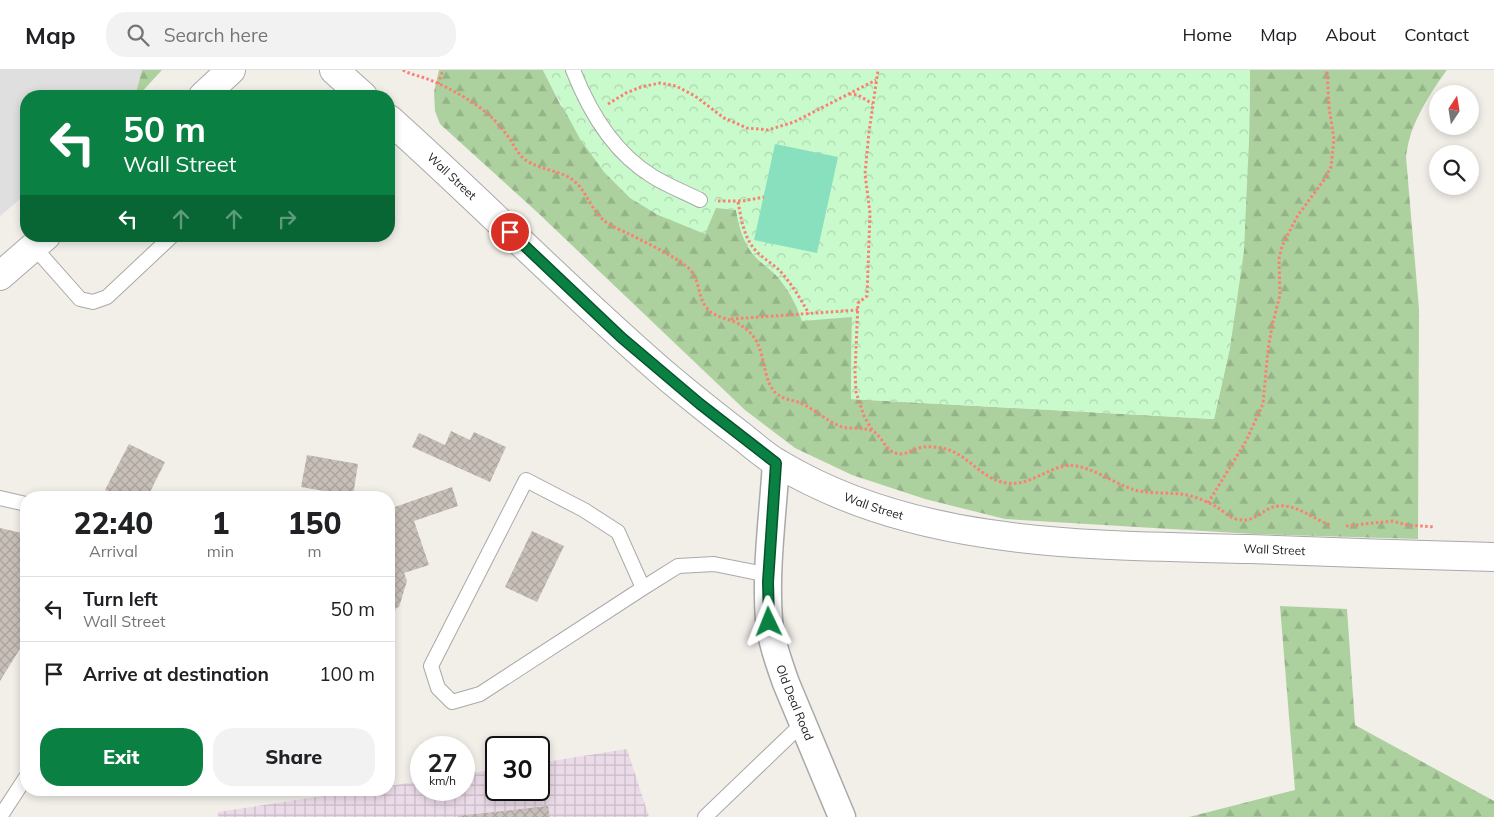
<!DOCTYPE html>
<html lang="en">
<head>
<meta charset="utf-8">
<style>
	body { margin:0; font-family:Mulish,sans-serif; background:#f2f2f2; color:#202124; height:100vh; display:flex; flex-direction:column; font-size:19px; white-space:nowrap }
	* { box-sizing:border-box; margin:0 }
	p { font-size:16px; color:#757577 }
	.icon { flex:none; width:28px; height:28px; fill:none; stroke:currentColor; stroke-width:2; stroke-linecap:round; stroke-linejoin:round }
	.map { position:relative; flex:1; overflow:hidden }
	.panel { position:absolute; left:20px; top:421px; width:375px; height:305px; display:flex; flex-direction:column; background:#fff; border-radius:20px; box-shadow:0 2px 8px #0003 }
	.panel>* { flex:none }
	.banner { position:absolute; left:20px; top:20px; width:375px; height:152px; border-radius:20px; box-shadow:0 2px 8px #0003; background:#0b8043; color:#fff; overflow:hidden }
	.needle { width:32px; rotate:12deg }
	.fabs { position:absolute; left:1429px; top:15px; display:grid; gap:10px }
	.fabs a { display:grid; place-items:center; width:50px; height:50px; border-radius:50%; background:#fff; box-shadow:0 2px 8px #0003; font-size:25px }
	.speed { position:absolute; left:410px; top:666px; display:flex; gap:10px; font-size:25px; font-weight:700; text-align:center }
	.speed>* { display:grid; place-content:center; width:65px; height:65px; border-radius:50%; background:#fff; box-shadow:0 2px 8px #0003; line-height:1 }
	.speed small { font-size:12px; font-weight:400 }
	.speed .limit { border:2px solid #111; border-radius:8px; background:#fff; color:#111 }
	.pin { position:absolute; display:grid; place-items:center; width:42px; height:42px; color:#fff; margin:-21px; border:2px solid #fff; border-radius:50%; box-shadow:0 1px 5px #0007 }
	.me { position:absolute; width:55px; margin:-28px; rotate:358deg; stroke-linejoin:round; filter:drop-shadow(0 0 4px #0008) }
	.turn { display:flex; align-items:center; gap:18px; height:105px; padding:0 20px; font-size:22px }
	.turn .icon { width:65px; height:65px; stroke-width:2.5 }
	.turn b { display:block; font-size:35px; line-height:42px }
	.lanes { display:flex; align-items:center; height:48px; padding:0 20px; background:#0003; justify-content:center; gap:25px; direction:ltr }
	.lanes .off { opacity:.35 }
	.eta { display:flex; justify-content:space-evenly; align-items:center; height:85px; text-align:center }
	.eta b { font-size:30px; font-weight:800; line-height:35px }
	.action { display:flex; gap:10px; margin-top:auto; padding:10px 20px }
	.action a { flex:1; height:58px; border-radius:20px; background:#0b8043; color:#fff; font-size:20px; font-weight:800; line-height:58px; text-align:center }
	.action a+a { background:#f2f2f2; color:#202124 }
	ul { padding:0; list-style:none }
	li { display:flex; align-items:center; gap:15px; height:65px; padding:0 20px; border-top:1px solid #e0e0e0 }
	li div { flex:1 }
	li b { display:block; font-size:19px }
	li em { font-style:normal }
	header { display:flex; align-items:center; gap:30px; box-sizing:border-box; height:70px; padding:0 25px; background:#fff; border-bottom:1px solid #e0e0e0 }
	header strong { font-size:24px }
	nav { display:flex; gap:28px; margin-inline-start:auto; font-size:18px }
	.search { width:350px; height:45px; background:#f2f2f2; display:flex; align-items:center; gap:12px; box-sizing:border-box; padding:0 18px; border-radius:20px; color:#757577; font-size:19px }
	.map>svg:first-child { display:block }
	.residential { fill:#e0dfdf }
	.industrial { fill:url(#industrial-grid) }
	.forest { fill:url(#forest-firs) }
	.park { fill:url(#park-crowns) }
	.pitch { fill:#88e0be }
	.building { fill:url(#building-cross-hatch) }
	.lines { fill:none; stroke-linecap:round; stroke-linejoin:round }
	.service-casing { stroke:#a9a9a9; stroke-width:16 }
	.minor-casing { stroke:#a9a9a9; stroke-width:29 }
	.tertiary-casing { stroke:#a9a9a9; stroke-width:30 }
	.path { stroke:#fa8072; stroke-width:3; stroke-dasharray:2.5 2.5; stroke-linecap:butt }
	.service { stroke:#fff; stroke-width:14 }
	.minor { stroke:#fff; stroke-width:26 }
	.tertiary { stroke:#fff; stroke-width:28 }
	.route-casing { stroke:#07532c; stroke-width:12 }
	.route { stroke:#0b8043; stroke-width:9 }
	.labels { text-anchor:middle; stroke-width:4.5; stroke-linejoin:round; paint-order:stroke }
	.street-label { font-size:12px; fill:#222; stroke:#fff }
</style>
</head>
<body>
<header>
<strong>Map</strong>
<div class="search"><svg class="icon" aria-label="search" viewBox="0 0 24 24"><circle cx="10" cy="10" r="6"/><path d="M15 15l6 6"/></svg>Search here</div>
<nav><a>Home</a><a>Map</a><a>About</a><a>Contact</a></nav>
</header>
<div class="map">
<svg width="1494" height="747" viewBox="0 0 1494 747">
	<defs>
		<pattern id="industrial-grid" width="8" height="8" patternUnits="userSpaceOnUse" patternTransform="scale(1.25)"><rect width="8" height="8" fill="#ebdbe8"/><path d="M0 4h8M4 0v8" fill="none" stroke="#c9bcc7"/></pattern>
		<pattern id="forest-firs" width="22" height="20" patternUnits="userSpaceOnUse" patternTransform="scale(1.25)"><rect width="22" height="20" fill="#add19e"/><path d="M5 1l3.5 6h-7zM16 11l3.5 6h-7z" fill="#95b388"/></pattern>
		<pattern id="park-crowns" width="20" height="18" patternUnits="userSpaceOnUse" patternTransform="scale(1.25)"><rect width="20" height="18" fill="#c8facc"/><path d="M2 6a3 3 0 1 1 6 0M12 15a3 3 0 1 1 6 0" fill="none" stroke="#acd6af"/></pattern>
		<pattern id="building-cross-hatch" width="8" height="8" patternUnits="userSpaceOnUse" patternTransform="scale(1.25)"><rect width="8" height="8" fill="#c7bfb8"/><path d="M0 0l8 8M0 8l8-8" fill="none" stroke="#aba49e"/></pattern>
	</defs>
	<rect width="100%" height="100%" fill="#f2efe9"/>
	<path class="residential" d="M 0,0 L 142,0 L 135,26 L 26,26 L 26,124 L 0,146 Z"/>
	<path class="industrial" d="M 627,679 L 649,747 L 218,747 L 218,742 L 361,720 L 389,720 L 389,716 L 421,711 L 421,720 L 464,720 L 464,704 L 496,699 L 496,720 L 539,720 L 539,693 Z"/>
	<path class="forest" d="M 142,0 L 162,0 L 138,26 L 135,26 Z
		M 439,0 L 543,0 L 561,36 L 716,137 L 736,140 C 739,156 743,170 752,183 C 758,191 768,197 775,204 C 788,218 796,233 802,250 L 852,246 L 851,329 L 1214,349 L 1230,277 L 1249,70 L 1250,0 L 1447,0 C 1434,17 1416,46 1410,67 C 1408,73 1407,80 1406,87 L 1419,239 L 1418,469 L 1254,464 L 1005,449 L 925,429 L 852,405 L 795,378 L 745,340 L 537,142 L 440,54 L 435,41 L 434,22 Z
		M 1280,536 L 1347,539 L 1355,655 L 1494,731 L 1494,747 L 1189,747 L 1295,720 Z"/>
	<path class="park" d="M 543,0 L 1250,0 L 1249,70 L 1244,181 L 1230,278 L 1214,349 L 851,329 L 852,247 L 802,251 C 796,233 788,218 775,204 C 768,197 758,191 752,183 C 742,170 739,155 736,140 L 716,138 L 705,164 L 658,145 L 630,128 L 604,102 L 580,69 Z"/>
	<path class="pitch" d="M 775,74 L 838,87 L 817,183 L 754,170 Z"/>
	<path class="building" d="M 451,361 L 470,370 L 474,362 L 506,377 L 490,412 L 412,377 L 419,363 L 445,375 Z
		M 129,374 L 165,392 L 147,428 L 119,428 L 105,420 Z
		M 307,385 L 358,394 L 353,426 L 301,417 Z
		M 452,417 L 458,436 L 414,451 L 429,495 L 404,503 L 407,511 L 399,537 L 396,538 L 389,560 L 389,439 Z
		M 0,458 L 26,464 L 26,569 L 0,611 Z
		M 532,461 L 564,476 L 537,532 L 505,517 Z
		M 548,736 L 550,747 L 458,747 L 458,746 Z"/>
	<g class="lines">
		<defs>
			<path id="service" d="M 573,0 C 589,41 613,82 652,106 C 666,115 684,122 700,130
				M 34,177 L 80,229 L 93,232 L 107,227 L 172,166
				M 0,428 L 26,434
				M 643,518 L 618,462 L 584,440 L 526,410 L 431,596 L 438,618 L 452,632 L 480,624 L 643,518 L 678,496 L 714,494 L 769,505
				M 0,747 L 26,707
				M 705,747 L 803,653"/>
			<g id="minor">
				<path id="s1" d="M 776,393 C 773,443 765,500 769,550 C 771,571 779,593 786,613 L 842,747"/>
			</g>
			<g id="tertiary">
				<path d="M 334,0 L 363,26"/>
				<path d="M 203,26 L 231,0"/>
				<path id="s2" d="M 389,49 C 484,134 573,226 670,309 C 694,329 719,349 744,368 C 755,377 766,387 779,394 C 919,478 1091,475 1249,479 C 1331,482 1412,485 1494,487"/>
				<path d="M 0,206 L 46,166"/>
			</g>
		</defs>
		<use href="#service" class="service-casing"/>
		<use href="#minor" class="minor-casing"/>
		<use href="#tertiary" class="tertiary-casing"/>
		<path class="path" d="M 403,0 C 411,5 421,6 430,10 C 447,17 464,26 479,37 C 492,46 501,57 510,69 C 514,76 518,83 523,88 C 538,100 555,99 570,108 C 588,119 590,143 609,154 C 615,158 623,161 629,164 C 641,170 653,176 664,182 C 674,188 685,193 692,202 C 700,213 698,228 707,238 C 712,245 719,246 726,249 C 739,252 751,261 757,272 C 765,288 764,314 777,324 C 783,329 791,330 798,332 C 814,338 826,351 842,357 C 851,359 861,357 870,360 C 883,364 884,383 900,384 C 906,384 910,381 916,379 C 926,375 939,377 949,380 C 971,388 983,410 1007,413 C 1033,417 1053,391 1077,396 C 1097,400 1115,414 1135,420 C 1152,425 1173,421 1191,426 C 1199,428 1209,433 1217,437 C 1223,441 1229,447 1236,449 C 1257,454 1263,437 1278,436 C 1297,434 1313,449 1330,455
			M 438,14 L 443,0
			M 849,24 L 858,25 L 873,34
			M 608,34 L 626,23 L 641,17 L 660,13 L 676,16 L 695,26 L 724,48 L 747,58 L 768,60 L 794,52 L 876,10
			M 718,131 L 743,131 L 764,127
			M 738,132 C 741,147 743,163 752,176 C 759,186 769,191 778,199 C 790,211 800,228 809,244
			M 731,249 L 858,240
			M 872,360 L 864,346 L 856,322 L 855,302 L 858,233 L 867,226 L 870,143 L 865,104 L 869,62 L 878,0
			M 1208,433 L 1246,371 L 1263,334 L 1268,280 L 1272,256 L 1280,225 L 1279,189 L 1282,176 L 1298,145 L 1324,110 L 1331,97 L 1334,69 L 1329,37 L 1327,0
			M 1346,456 L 1392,451 L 1408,455 L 1435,457"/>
		<use href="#service" class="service"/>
		<use href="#minor" class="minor"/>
		<use href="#tertiary" class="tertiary"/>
	</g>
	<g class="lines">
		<defs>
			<path id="route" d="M 510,162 L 622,268 L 700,334 L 776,393 L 768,512 L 769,552"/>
		</defs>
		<use href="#route" class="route-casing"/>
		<use href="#route" class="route"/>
	</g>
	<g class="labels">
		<g class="street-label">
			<text dy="4" stroke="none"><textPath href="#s2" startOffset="85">Wall Street</textPath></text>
			<text dy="4" stroke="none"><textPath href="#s2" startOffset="625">Wall Street</textPath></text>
			<text dy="4" stroke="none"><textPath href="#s2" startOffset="1030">Wall Street</textPath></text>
			<text dy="4" stroke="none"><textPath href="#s1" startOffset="244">Old Deal Road</textPath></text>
		</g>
	</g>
</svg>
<div class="fabs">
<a><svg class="needle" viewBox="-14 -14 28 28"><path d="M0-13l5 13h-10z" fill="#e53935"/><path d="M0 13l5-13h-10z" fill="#757577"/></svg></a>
<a><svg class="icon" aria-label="search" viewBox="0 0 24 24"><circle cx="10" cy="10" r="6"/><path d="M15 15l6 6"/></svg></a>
</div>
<div class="speed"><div>27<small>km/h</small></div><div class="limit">30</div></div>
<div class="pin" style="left:510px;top:162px;background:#d93025"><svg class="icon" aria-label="arrive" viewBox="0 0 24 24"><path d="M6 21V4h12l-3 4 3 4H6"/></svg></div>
<svg class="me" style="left:769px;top:552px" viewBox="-20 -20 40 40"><path d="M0-17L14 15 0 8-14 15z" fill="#0b8043" stroke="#fff" stroke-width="4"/></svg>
<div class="banner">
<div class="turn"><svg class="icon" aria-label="left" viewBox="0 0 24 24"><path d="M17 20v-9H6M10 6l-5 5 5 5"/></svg><div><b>50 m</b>Wall Street</div></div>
<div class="lanes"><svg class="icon" aria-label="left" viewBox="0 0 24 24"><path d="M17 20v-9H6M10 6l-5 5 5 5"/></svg><svg class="icon off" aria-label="ahead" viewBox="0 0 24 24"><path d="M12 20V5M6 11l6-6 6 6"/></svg><svg class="icon off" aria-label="ahead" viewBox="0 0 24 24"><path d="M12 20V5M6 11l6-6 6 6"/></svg><svg class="icon off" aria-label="right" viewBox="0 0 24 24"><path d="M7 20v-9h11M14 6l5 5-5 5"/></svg></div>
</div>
<section class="panel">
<div class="eta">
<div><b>22:40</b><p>Arrival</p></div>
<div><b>1</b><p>min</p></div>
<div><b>150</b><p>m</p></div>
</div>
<ul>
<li><svg class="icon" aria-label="left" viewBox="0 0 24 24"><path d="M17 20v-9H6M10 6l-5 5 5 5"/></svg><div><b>Turn left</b><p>Wall Street</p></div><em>50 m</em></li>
<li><svg class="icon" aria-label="arrive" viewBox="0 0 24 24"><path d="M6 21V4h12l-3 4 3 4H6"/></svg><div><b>Arrive at destination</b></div><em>100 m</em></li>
</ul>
<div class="action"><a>Exit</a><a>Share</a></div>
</section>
</div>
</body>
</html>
